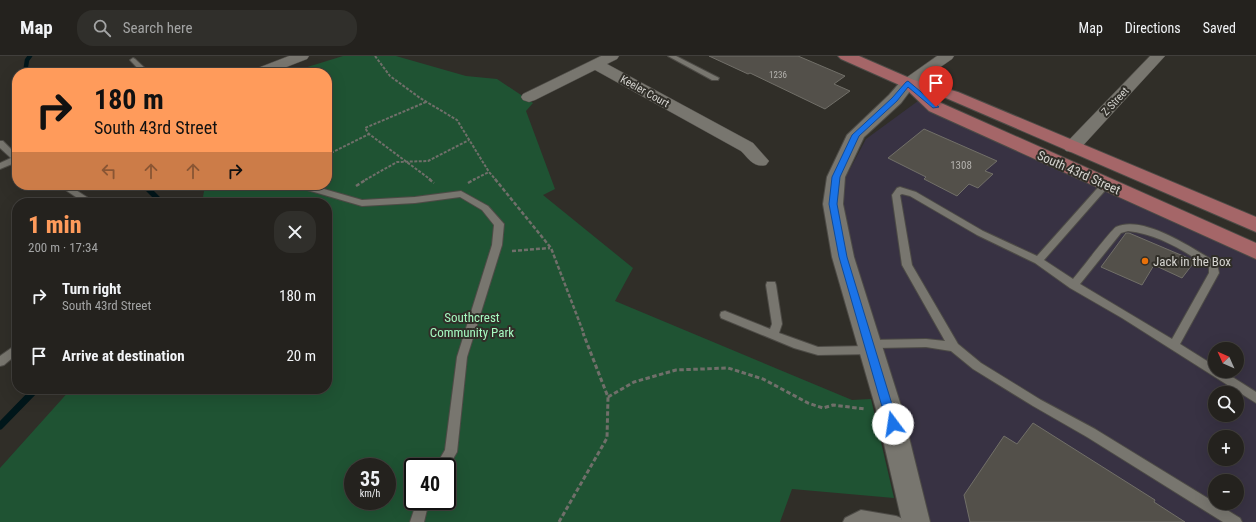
<!DOCTYPE html>
<html lang="en">
<head>
<meta charset="utf-8">
<style>
	body { margin:0; font-family:"Roboto Condensed",sans-serif; background:#302f2b; color:#f1f3f6; height:100vh; display:flex; flex-direction:column; font-size:15px; white-space:nowrap }
	* { box-sizing:border-box; margin:0 }
	p { font-size:13px; color:#a3a4a4 }
	.icon { flex:none; width:22px; height:22px; fill:none; stroke:currentColor; stroke-width:2; stroke-linecap:round; stroke-linejoin:round }
	.map { position:relative; flex:1; overflow:hidden }
	.sheet { position:absolute; left:12px; top:142px; width:320px; height:196px; display:flex; flex-direction:column; background:#24221e; border-radius:16px; box-shadow:0 4px 16px #0002,0 0 0 1px #413f3c }
	.sheet>* { flex:none }
	.hud { position:absolute; left:12px; top:12px; width:320px; height:122px; border-radius:16px; box-shadow:0 4px 16px #0002,0 0 0 1px #413f3c; background:#ff9b5b; color:#111; overflow:hidden }
	.needle { width:26px; rotate:315deg }
	.tools { position:absolute; left:1208px; top:286px; display:grid; gap:8px }
	.tools a { display:grid; place-items:center; width:36px; height:36px; border-radius:50%; background:#24221e; box-shadow:0 4px 16px #0002,0 0 0 1px #413f3c; font-size:20px }
	.speed { position:absolute; left:344px; top:402px; display:flex; gap:8px; font-size:20px; font-weight:700; text-align:center }
	.speed>* { display:grid; place-content:center; width:52px; height:52px; border-radius:50%; background:#24221e; box-shadow:0 4px 16px #0002,0 0 0 1px #413f3c; line-height:1 }
	.speed small { font-size:10px; font-weight:400 }
	.speed .limit { border:2px solid #111; border-radius:6px; background:#fff; color:#111 }
	.pin { position:absolute; display:grid; place-items:center; width:34px; height:34px; color:#fff; margin:-41px -17px; border-radius:50% 50% 50% 0; rotate:-45deg; box-shadow:0 0 4px #0007 }
	.pin .icon { rotate:45deg }
	.me { position:absolute; width:44px; margin:-22px; rotate:346deg; stroke-linejoin:round; filter:drop-shadow(0 0 3px #0008) }
	.turn { display:flex; align-items:center; gap:14px; height:84px; padding:0 16px; font-size:18px }
	.turn .icon { width:52px; height:52px; stroke-width:2.5 }
	.turn b { display:block; font-size:28px; line-height:34px }
	.lanes { display:flex; align-items:center; height:38px; padding:0 16px; background:#0003; justify-content:center; gap:20px; direction:ltr }
	.lanes .off { opacity:.35 }
	.round { display:grid; place-items:center; flex:none; width:42px; height:42px; border-radius:16px; background:#302f2b }
	.head { display:flex; align-items:center; justify-content:space-between; height:68px; padding:0 16px }
	h1 { font-size:24px; font-weight:800; line-height:30px; color:#ff9b5b }
	ul { padding:0; list-style:none }
	li { display:flex; align-items:center; gap:12px; height:60px; padding:0 16px }
	li div { flex:1 }
	li b { display:block; font-size:15px }
	li em { font-style:normal }
	header { display:flex; align-items:center; gap:24px; box-sizing:border-box; height:56px; padding:0 20px; background:#24221e; border-bottom:1px solid #413f3c }
	header strong { font-size:19px }
	nav { display:flex; gap:22px; margin-inline-start:auto; font-size:14px }
	.search { width:280px; height:36px; background:#302f2b; display:flex; align-items:center; gap:10px; box-sizing:border-box; padding:0 14px; border-radius:16px; color:#a3a4a4; font-size:15px }
	.map>svg:first-child { display:block }
	.commercial { fill:#383243; fill-rule:evenodd }
	.green { fill:#1f5333; fill-rule:evenodd }
	.lines { fill:none; stroke-linecap:round; stroke-linejoin:round }
	.stream-far2 { stroke:#00161a; stroke-width:4.5 }
	.stream-far1 { stroke:#00161a; stroke-width:5.5 }
	.stream { stroke:#00161a; stroke-width:7 }
	.building { fill:#53504a; stroke:#716f68 }
	.service-casing { stroke:#4d4b46; stroke-width:2 }
	.minor-casing { stroke:#4d4b46; stroke-width:1 }
	.tertiary-casing { stroke:#4d4b46; stroke-width:2 }
	.primary-casing { stroke:#4d4b46; stroke-width:2 }
	.path-far2 { stroke:#706f6a; stroke-width:2; stroke-dasharray:3 1.5; stroke-linecap:butt }
	.path-far1 { stroke:#706f6a; stroke-width:2.5; stroke-dasharray:4 2; stroke-linecap:butt }
	.path { stroke:#706f6a; stroke-width:3; stroke-dasharray:4.5 2.5; stroke-linecap:butt }
	.service { fill:#78766f; fill-rule:evenodd }
	.minor { fill:#78766f; fill-rule:evenodd }
	.tertiary { fill:#78766f; fill-rule:evenodd }
	.primary { fill:#a56668; fill-rule:evenodd }
	.route { fill:#1a73e8; stroke:#114b97 }
	.food-dot { fill:#e8710a; stroke:#302e28; stroke-width:1.5 }
	.labels { text-anchor:middle; stroke-width:4; stroke-linejoin:round; paint-order:stroke }
	.far-number-label { font-size:9px; fill:#b4b2ae }
	.far-street-label { font-size:11px; fill:#d4d3cf; stroke:#302e28 }
	.number-label { font-size:11px; fill:#b4b2ae }
	.street-label { font-size:13px; fill:#d4d3cf; stroke:#302e28 }
	.poi-label { font-size:13px; fill:#d4d3cf; stroke:#302e28; text-anchor:start }
	.park-label { font-size:13px; fill:#a6f9c0; stroke:#302e28 }
</style>
</head>
<body>
<header>
<strong>Map</strong>
<div class="search"><svg class="icon" aria-label="search" viewBox="0 0 24 24"><circle cx="10" cy="10" r="6"/><path d="M15 15l6 6"/></svg>Search here</div>
<nav><a>Map</a><a>Directions</a><a>Saved</a></nav>
</header>
<div class="map">
<svg width="1256" height="466" viewBox="0 0 1256 466">
	<rect width="100%" height="100%" fill="#302e28"/>
	<path class="commercial" d="M 918,45 L 1256,194 L 1256,466 L 928,466 L 843,170 L 842,128 L 866,83 ZM 1215,293 L 1237,293 L 1237,315 L 1215,315 ZM 1215,337 L 1237,337 L 1237,359 L 1215,359 ZM 1215,381 L 1237,381 L 1237,403 L 1215,403 ZM 1215,425 L 1237,425 L 1237,447 L 1215,447 Z"/>
	<path class="green" d="M 343,0 L 396,0 L 466,20 L 497,23 L 533,47 L 526,55 L 555,133 L 543,139 L 633,212 L 615,245 L 852,344 L 871,343 L 894,442 L 792,433 L 780,466 L 0,466 L 0,412 L 71,333 L 327,333 L 327,147 L 202,147 L 205,129 L 327,129 L 327,17 L 288,17 ZM 353,411 L 387,411 L 387,445 L 353,445 ZM 413,411 L 447,411 L 447,445 L 413,445 Z"/>
	<g class="lines">
		<path class="stream-far2" d="M 25,17 L 27,4 L 30,0"/>
		<path class="stream-far1" d="M 144,129 L 162,147"/>
		<path class="stream" d="M 0,370 L 36,333"/>
	</g>
	<path class="building" d="M 709,0 L 798,0 L 845,20 L 834,28 L 850,35 L 825,53 L 750,17 L 748,18 Z
		M 924,73 L 997,105 L 985,115 L 993,118 L 978,132 L 969,128 L 957,140 L 924,123 L 926,121 L 888,102 Z
		M 1126,177 L 1129,177 L 1195,205 L 1182,222 L 1154,209 L 1142,229 L 1101,211 Z
		M 1033,367 L 1155,444 L 1154,446 L 1185,466 L 970,466 L 964,439 L 1004,380 L 1017,388 Z"/>
	<g class="lines">
		<defs>
			<path id="service" d="M 668,0 L 676,0 L 719,22 L 718,24 L 712,24 Z
				M 133,2 L 135,3 L 150,17 L 142,17 L 130,4 Z
				M 0,85 L 3,85 L 17,99 L 17,106 L 0,113 L 0,107 L 11,102 L 0,92 Z
				M 1106,125 L 1109,126 L 1110,128 L 1109,130 L 1044,204 L 1073,223 C 1080,215 1110,175 1116,171 C 1143,158 1194,193 1217,207 L 1219,217 L 1180,288 L 1215,310 L 1215,315 L 1223,315 L 1256,336 L 1256,347 L 1122,262 L 1070,232 L 1035,207 L 977,179 L 910,140 L 902,138 L 900,139 L 912,209 L 958,288 L 981,307 L 1041,344 L 1095,373 L 1240,462 L 1242,466 L 1223,466 L 1087,381 L 1033,350 L 973,313 L 951,295 L 926,291 L 876,292 L 876,297 L 872,298 L 818,299 L 794,292 L 721,262 L 720,259 L 721,256 L 725,255 L 770,273 L 772,268 L 766,229 L 767,226 L 775,226 L 776,229 L 782,268 L 779,277 L 818,291 L 866,290 L 866,285 L 870,284 L 926,283 L 945,285 L 902,209 L 892,139 L 897,132 L 900,131 L 916,136 L 983,175 L 1037,200 L 1103,126 ZM 1128,175 C 1158,178 1184,195 1209,211 L 1209,217 L 1172,283 L 1080,228 L 1121,177 Z
				M 58,129 L 68,129 L 96,147 L 85,147 Z
				M 296,129 L 310,129 L 362,144 L 415,141 L 461,135 L 488,150 L 504,168 L 502,189 L 467,301 L 457,396 L 447,413 L 447,411 L 435,411 L 445,394 L 457,301 L 492,189 L 494,169 L 482,154 L 460,141 L 415,147 L 362,150 L 297,131 Z
				M 17,288 L 17,298 L 4,309 L 0,310 L 0,300 Z
				M 417,445 L 429,445 L 424,466 L 410,466 Z
				M 861,454 L 896,460 L 901,462 L 903,466 L 843,466 L 845,462 Z"/>
			<path id="minor" d="M 289,0 L 309,0 L 307,3 L 271,17 L 250,17 L 253,14 Z
				M 601,0 L 619,0 L 617,3 L 607,8 L 753,87 L 769,105 L 766,109 C 754,112 749,103 741,95 L 595,14 L 535,44 L 529,46 L 523,44 L 521,41 L 523,38 Z
				M 937,0 L 954,0 L 952,3 L 913,30 L 908,32 L 903,30 L 900,27 L 903,24 Z
				M 1150,0 L 1165,0 L 1078,95 L 1072,96 L 1066,95 L 1063,91 L 1066,87 Z"/>
			<path id="tertiary" d="M 908,22 L 914,24 L 916,27 L 901,47 L 864,81 L 845,121 L 843,148 L 854,201 L 902,353 L 930,466 L 902,466 L 876,353 L 832,201 L 823,148 L 827,121 L 847,79 L 889,39 L 902,24 Z"/>
			<path id="primary" d="M 838,0 L 859,0 L 914,24 L 958,36 L 1256,161 L 1256,176 L 946,42 L 930,38 L 941,47 L 1256,187 L 1256,203 L 929,55 L 904,31 L 841,3 Z"/>
		</defs>
		<use href="#service" class="service-casing"/>
		<use href="#minor" class="minor-casing"/>
		<use href="#tertiary" class="tertiary-casing"/>
		<use href="#primary" class="primary-casing"/>
		<path class="path-far2" d="M 375,0 L 390,20 L 420,42 L 457,64 L 489,116 L 496,124
			M 426,46 L 365,72 L 369,78 L 431,124
			M 327,99 L 369,78
			M 365,124 L 397,106 L 428,105 L 469,84
			M 473,124 L 489,116"/>
		<path class="path-far1" d="M 429,123 L 434,127
			M 495,123 L 551,192 L 584,278
			M 468,127 L 475,123
			M 356,130 L 367,123
			M 512,195 L 550,192"/>
		<path class="path" d="M 608,341 L 634,326 L 676,314 L 728,312 L 763,323 L 808,347 L 823,352 L 833,349 L 865,353
			M 559,466 L 607,382 L 608,341 L 583,277"/>
		<use href="#service" class="service"/>
		<use href="#minor" class="minor"/>
		<use href="#tertiary" class="tertiary"/>
		<use href="#primary" class="primary"/>
	</g>
	<path class="route" d="M 908,25 L 939,51 L 933,52 L 908,31 L 897,45 L 859,80 L 840,121 L 837,148 L 847,201 L 898,368 L 896,371 L 893,372 L 889,371 L 887,368 L 839,201 L 829,148 L 832,121 L 852,79 L 892,42 L 906,26 Z"/>
	<circle class="food-dot" cx="1145" cy="205" r="4"/>
	<g class="labels">
		<g class="far-number-label">
			<text x="778" y="22">1236</text>
		</g>
		<g class="far-street-label">
			<text transform="translate(645 35) rotate(29)" y="4">Keeler Court</text>
			<text transform="translate(1115 45) rotate(-47)" y="4">Z Street</text>
		</g>
		<g class="number-label">
			<text x="961" y="113">1308</text>
		</g>
		<g class="street-label">
			<text transform="translate(1079 116) rotate(24)" y="5">South 43rd Street</text>
		</g>
		<g class="poi-label">
			<text x="1153" y="210">Jack in the Box</text>
		</g>
		<g class="park-label">
			<text x="472" y="266">Southcrest<tspan x="472" dy="15">Community Park</tspan></text>
		</g>
	</g>
</svg>
<div class="tools">
<a><svg class="needle" viewBox="-14 -14 28 28"><path d="M0-13l5 13h-10z" fill="#e53935"/><path d="M0 13l5-13h-10z" fill="#a3a4a4"/></svg></a>
<a><svg class="icon" aria-label="search" viewBox="0 0 24 24"><circle cx="10" cy="10" r="6"/><path d="M15 15l6 6"/></svg></a>
<a>+</a>
<a>−</a>
</div>
<div class="speed"><div>35<small>km/h</small></div><div class="limit">40</div></div>
<div class="pin" style="left:936px;top:51px;background:#d93025"><svg class="icon" aria-label="arrive" viewBox="0 0 24 24"><path d="M6 21V4h12l-3 4 3 4H6"/></svg></div>
<svg class="me" style="left:893px;top:368px" viewBox="-20 -20 40 40"><circle r="19" fill="#fff"/><path d="M0-13L10 11 0 6-10 11z" fill="#1a73e8"/></svg>
<div class="hud">
<div class="turn"><svg class="icon" aria-label="right" viewBox="0 0 24 24"><path d="M7 20v-9h11M14 6l5 5-5 5"/></svg><div><b>180 m</b>South 43rd Street</div></div>
<div class="lanes"><svg class="icon off" aria-label="left" viewBox="0 0 24 24"><path d="M17 20v-9H6M10 6l-5 5 5 5"/></svg><svg class="icon off" aria-label="ahead" viewBox="0 0 24 24"><path d="M12 20V5M6 11l6-6 6 6"/></svg><svg class="icon off" aria-label="ahead" viewBox="0 0 24 24"><path d="M12 20V5M6 11l6-6 6 6"/></svg><svg class="icon" aria-label="right" viewBox="0 0 24 24"><path d="M7 20v-9h11M14 6l5 5-5 5"/></svg></div>
</div>
<section class="sheet">
<div class="head"><div><h1>1 min</h1><p>200 m · 17:34</p></div><a class="round"><svg class="icon" aria-label="close" viewBox="0 0 24 24"><path d="M6 6l12 12M18 6L6 18"/></svg></a></div>
<ul>
<li><svg class="icon" aria-label="right" viewBox="0 0 24 24"><path d="M7 20v-9h11M14 6l5 5-5 5"/></svg><div><b>Turn right</b><p>South 43rd Street</p></div><em>180 m</em></li>
<li><svg class="icon" aria-label="arrive" viewBox="0 0 24 24"><path d="M6 21V4h12l-3 4 3 4H6"/></svg><div><b>Arrive at destination</b></div><em>20 m</em></li>
</ul>
</section>
</div>
</body>
</html>
